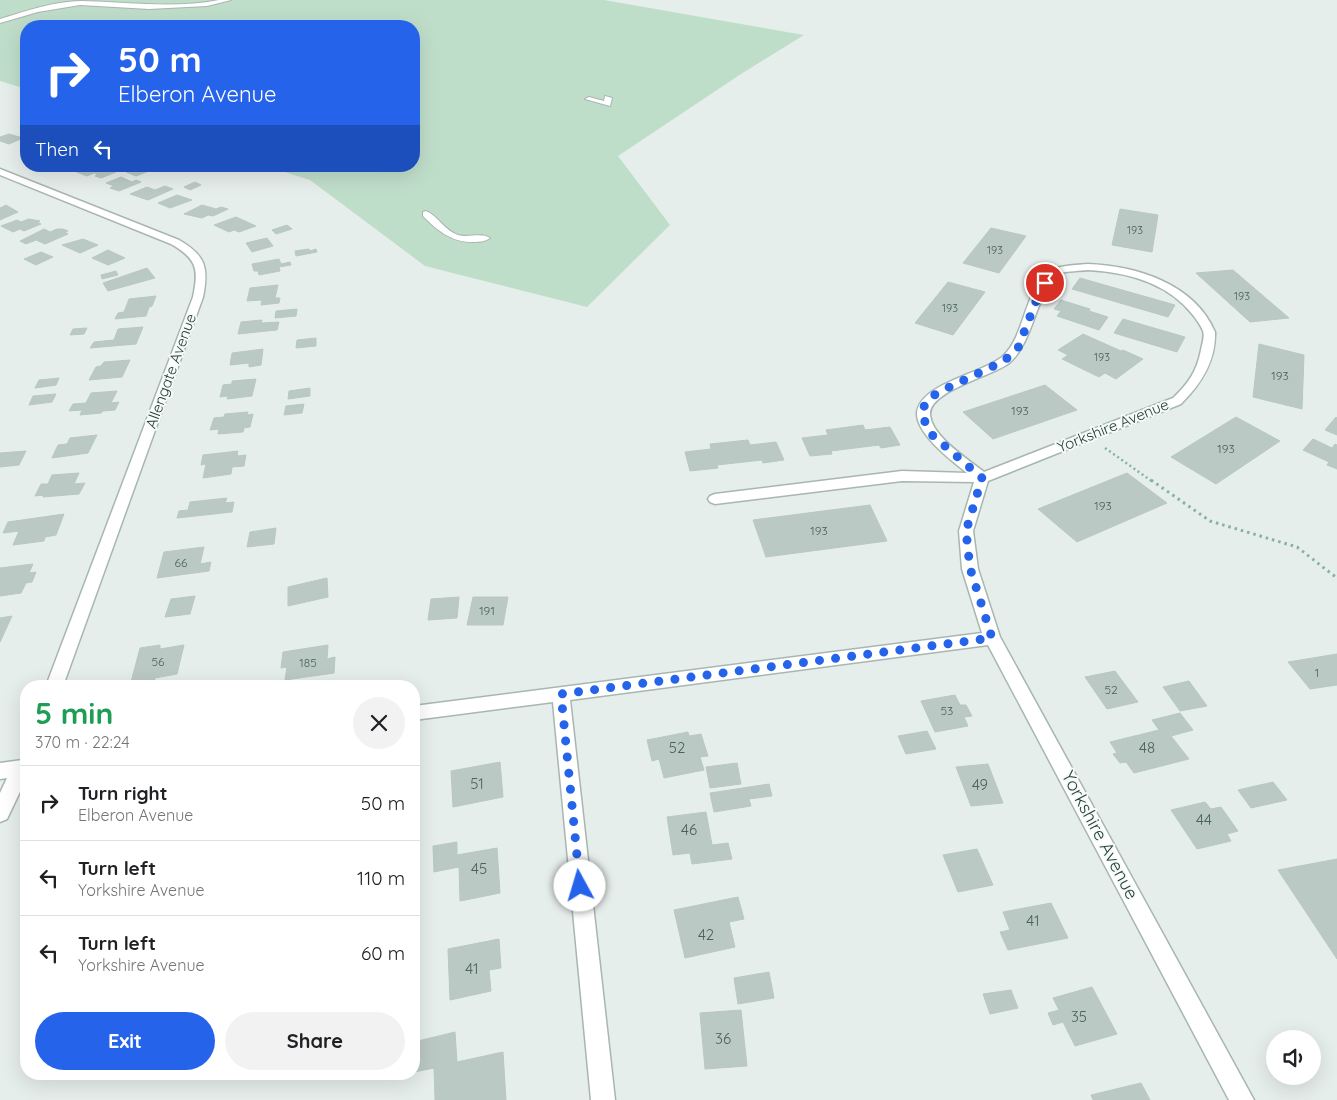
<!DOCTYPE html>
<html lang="en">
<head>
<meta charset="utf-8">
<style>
	body { margin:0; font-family:Quicksand,sans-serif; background:#f2f2f2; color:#202124; height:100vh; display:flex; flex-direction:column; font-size:19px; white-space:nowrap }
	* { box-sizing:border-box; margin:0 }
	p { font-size:16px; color:#757577 }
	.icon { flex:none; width:28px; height:28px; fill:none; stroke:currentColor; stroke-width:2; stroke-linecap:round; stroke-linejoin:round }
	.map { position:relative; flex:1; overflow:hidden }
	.panel { position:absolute; left:20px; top:680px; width:400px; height:400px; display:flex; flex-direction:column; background:#fff; border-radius:20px; box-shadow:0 5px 20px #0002 }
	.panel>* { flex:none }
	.top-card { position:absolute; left:20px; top:20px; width:400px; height:152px; border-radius:20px; box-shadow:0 5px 20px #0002; background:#2563eb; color:#fff; overflow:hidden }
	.buttons { position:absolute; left:1266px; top:1030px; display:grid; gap:10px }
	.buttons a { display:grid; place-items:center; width:55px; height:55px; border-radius:50%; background:#fff; box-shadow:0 5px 20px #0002; font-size:25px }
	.pin { position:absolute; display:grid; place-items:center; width:42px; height:42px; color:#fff; margin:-21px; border:2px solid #fff; border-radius:50%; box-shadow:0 1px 5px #0007 }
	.me { position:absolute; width:55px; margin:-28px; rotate:354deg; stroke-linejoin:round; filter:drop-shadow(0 0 4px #0008) }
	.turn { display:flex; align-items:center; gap:18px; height:105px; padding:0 15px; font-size:22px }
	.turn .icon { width:65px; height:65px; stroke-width:2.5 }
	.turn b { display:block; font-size:35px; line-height:42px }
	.then { display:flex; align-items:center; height:48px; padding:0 15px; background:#0003; gap:10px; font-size:19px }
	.round { display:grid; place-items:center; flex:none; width:52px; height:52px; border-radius:26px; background:#f2f2f2 }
	.headline { display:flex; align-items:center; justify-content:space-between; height:85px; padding:0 15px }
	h1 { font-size:30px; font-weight:700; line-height:38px; color:#1e9e55 }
	.primary-button { display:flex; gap:10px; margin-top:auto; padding:10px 15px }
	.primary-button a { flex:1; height:58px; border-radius:30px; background:#2563eb; color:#fff; font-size:20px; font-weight:700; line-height:58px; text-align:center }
	.primary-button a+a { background:#f2f2f2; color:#202124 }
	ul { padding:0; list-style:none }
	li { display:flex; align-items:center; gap:15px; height:75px; padding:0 15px; border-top:1px solid #e0e0e0 }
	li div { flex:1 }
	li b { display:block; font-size:19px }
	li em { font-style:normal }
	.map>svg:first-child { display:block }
	.green { fill:#bfdeca }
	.building { fill:#bbc9c4; stroke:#b8c8c2 }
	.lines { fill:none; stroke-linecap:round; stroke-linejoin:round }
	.service-casing { stroke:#a8b6b2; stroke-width:2 }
	.minor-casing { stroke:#a8b6b2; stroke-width:3 }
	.tertiary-casing { stroke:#a8b6b2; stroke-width:3 }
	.path-far1 { stroke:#87b1a6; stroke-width:2.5; stroke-dasharray:2 3; stroke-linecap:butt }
	.path { stroke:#87b1a6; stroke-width:3; stroke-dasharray:2.5 4; stroke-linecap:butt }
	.service { fill:#fff; fill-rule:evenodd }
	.minor { fill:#fff; fill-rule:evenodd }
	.tertiary { fill:#fff; fill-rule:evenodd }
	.route { stroke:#2563eb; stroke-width:9; stroke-dasharray:0 16.2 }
	.labels { text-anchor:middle; stroke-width:4; stroke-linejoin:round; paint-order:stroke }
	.far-number-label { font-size:11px; fill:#4a625c }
	.number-label { font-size:12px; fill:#4a625c }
	.street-label { font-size:15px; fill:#25403a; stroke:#f6faf9 }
	.near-number-label { font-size:15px; fill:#4a625c }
	.near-street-label { font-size:18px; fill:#25403a; stroke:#f6faf9 }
</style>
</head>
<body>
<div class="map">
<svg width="1337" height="1100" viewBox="0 0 1337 1100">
	<rect width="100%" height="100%" fill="#e6eeeb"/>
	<path class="green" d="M 0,0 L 604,0 L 804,35 L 741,74 L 618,156 L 670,225 L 587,307 L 425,266 L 310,180 L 266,166 L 414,166 L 414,26 L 26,26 L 26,89 L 0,81 Z"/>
	<path class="building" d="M 9,134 L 23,138 L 9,144 L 0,141 L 0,137 Z
		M 85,166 L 101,166 L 116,172 L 101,178 L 95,176 L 98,174 L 94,173 L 87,176 L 74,171 Z
		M 138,167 L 149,171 L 136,176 L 126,172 Z
		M 121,177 L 132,182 L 136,180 L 141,182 L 119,191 L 110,188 L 114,186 L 106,183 Z
		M 195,182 L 201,185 L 190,190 L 184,187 Z
		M 165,186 L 173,189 L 148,200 L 130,194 L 147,187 L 155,190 Z
		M 177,195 L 192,200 L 170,208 L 158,203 Z
		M 6,205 L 18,212 L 0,220 L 0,208 Z
		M 202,205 L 216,209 L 221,207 L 228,209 L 213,216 L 208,215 L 202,218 L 184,214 Z
		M 1120,209 L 1158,215 L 1152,252 L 1112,245 Z
		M 236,217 L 256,226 L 239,232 L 234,230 L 229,232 L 214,225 Z
		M 29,219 L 40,221 L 37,222 L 41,224 L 24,231 L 20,229 L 13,232 L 1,226 L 17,220 L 21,222 Z
		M 287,225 L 292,229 L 276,234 L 272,230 Z
		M 991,228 L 1026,236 L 999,273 L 963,263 Z
		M 44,229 L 50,232 L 57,229 L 63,229 L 68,231 L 65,232 L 68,234 L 45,244 L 36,240 L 26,244 L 20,241 Z
		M 267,238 L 273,246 L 252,252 L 246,243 Z
		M 83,239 L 98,245 L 80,253 L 62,245 Z
		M 309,249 L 310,251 L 316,249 L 317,252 L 296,256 L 295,251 Z
		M 108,250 L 125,258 L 108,265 L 92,258 Z
		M 41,252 L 53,257 L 36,265 L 24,259 Z
		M 279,259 L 281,264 L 290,262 L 291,265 L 279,267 L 280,271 L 259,275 L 258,271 L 254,271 L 252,264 Z
		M 147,268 L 155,278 L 108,291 L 103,283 Z
		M 1233,270 L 1289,318 L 1250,322 L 1196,273 Z
		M 116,271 L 118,275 L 102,279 L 101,275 Z
		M 1080,278 L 1175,305 L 1168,317 L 1072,289 Z
		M 948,282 L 985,292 L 953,335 L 915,323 Z
		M 278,285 L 275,298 L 280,298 L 279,303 L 261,305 L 262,300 L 247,301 L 250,288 Z
		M 156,296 L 152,306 L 149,307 L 146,316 L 115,319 L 118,313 L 124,312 L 129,299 Z
		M 1061,300 L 1090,309 L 1089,311 L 1108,317 L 1099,330 L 1057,316 L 1061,311 L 1054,309 Z
		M 297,309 L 296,316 L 275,318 L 276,311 Z
		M 1123,319 L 1185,337 L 1177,352 L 1114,333 Z
		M 262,320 L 261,323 L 279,322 L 277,330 L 238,334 L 241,322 Z
		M 143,327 L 136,344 L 90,348 L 94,342 L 114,340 L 118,329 Z
		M 87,328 L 84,334 L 70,335 L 73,329 Z
		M 1083,334 L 1121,351 L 1123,350 L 1143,359 L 1116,379 L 1105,373 L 1099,377 L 1062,359 L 1068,355 L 1058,350 Z
		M 316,338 L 316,346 L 296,348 L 297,340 Z
		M 1259,344 L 1304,355 L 1302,409 L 1253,397 Z
		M 263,349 L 261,365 L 249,367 L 249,363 L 230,365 L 232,353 Z
		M 130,360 L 122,377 L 89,380 L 96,367 L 101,366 L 104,362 Z
		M 59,378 L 56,385 L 35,388 L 39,380 Z
		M 256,379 L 252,396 L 227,399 L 228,396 L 220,397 L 223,385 L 232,384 L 232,381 Z
		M 1045,385 L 1077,410 L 993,439 L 963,412 Z
		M 310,388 L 310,396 L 288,399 L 289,391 Z
		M 117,391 L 111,403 L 119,402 L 115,410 L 103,411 L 101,413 L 80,415 L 82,410 L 69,411 L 73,404 L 86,403 L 91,393 Z
		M 56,394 L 52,402 L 29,405 L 33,396 Z
		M 304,404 L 302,413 L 284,415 L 286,406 Z
		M 248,412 L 247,415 L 253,414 L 250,427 L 244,428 L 243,432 L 218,434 L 219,429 L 210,430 L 214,418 L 224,417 L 225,414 Z
		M 1236,417 L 1280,441 L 1216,484 L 1171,457 Z
		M 1336,417 L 1337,418 L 1337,435 L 1325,430 Z
		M 863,425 L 865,430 L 890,427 L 900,445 L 881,448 L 879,445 L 831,451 L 832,454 L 810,456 L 802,438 L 828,435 L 826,430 Z
		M 97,435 L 88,453 L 52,458 L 58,445 L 67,444 L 70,438 Z
		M 1313,439 L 1332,448 L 1335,444 L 1337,445 L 1337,469 L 1327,465 L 1329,462 L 1303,450 Z
		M 748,440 L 750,445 L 776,442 L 784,460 L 763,463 L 762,460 L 717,465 L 718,468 L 690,471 L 685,452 L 711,449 L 710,444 Z
		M 26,451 L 19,465 L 0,467 L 0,453 Z
		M 238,451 L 237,456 L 246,455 L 244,466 L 232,467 L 231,474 L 203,478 L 206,464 L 201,465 L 203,455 Z
		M 79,473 L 74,484 L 85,483 L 79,494 L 43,497 L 44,495 L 35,496 L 41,484 L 48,484 L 52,475 Z
		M 1127,473 L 1167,503 L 1077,542 L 1038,509 Z
		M 227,498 L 225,503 L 234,502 L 232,512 L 177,518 L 179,511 L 188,510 L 190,502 Z
		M 870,505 L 887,541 L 766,557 L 753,520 Z
		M 64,514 L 56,535 L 45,537 L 44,541 L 13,545 L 19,531 L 3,533 L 8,522 Z
		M 276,528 L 274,544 L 247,547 L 250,532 Z
		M 204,547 L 200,564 L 211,562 L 209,571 L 157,578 L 164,552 Z
		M 33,564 L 29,573 L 36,572 L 32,582 L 26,583 L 21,593 L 0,596 L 0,568 Z
		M 327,578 L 328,597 L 288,606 L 288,587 Z
		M 195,596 L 190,614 L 165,617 L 171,599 Z
		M 459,597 L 457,618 L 428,620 L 431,599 Z
		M 473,597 L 508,597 L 503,625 L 467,625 Z
		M 12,616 L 0,642 L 0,618 Z
		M 160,645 L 160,649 L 184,645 L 177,674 L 155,678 L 153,686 L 130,686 L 140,648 Z
		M 328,645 L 327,659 L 335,657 L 334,673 L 285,680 L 287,667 L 281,668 L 283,652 Z
		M 1337,654 L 1337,685 L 1310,689 L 1288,662 Z
		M 1115,671 L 1138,702 L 1107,709 L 1085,677 Z
		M 1189,681 L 1207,706 L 1180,711 L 1163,687 Z
		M 955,695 L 960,705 L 966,705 L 972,716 L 964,717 L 968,726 L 935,732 L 921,701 Z
		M 1180,713 L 1193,730 L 1171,736 L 1189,759 L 1134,773 L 1126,762 L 1120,763 L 1113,754 L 1117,753 L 1110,742 L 1159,730 L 1152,720 Z
		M 927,731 L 936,749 L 906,754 L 898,736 Z
		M 688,732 L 689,736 L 701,734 L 708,756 L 700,757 L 704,770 L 664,778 L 659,759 L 652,761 L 647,740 Z
		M 500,762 L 503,797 L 453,807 L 451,771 Z
		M 737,763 L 741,784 L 710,788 L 706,767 Z
		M 988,764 L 1003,803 L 971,806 L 956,767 Z
		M 1273,782 L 1287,800 L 1251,808 L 1238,790 Z
		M 769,784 L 772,796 L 749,799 L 751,806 L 714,812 L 710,793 Z
		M 1205,802 L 1211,809 L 1221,807 L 1238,831 L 1227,834 L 1231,841 L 1197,849 L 1171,810 Z
		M 706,812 L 712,845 L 728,843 L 732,859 L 692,864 L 690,853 L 673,855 L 667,817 Z
		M 457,842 L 457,855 L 497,848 L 500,893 L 460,901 L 459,867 L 434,872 L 433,846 Z
		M 977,849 L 993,885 L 958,892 L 943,855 Z
		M 1337,859 L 1337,959 L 1278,870 Z
		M 738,897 L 744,919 L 729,922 L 735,947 L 685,958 L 674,910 Z
		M 1051,903 L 1068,938 L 1008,950 L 1000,932 L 1010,930 L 1003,912 Z
		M 499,939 L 501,968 L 489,970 L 491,991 L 450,1000 L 448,949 Z
		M 769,972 L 774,998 L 738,1004 L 734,978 Z
		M 1092,987 L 1117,1034 L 1075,1046 L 1063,1022 L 1053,1025 L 1048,1013 L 1059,1010 L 1053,998 Z
		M 1011,990 L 1018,1008 L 990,1014 L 983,994 Z
		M 741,1010 L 747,1066 L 705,1069 L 700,1013 Z
		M 455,1032 L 457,1062 L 503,1052 L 506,1100 L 435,1100 L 434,1068 L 414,1072 L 414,1042 Z
		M 1141,1083 L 1150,1100 L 1093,1100 L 1091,1095 Z"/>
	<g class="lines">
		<defs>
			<path id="service" d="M 219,0 L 231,0 L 207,6 L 149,9 L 80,5 L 38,12 L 0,23 L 0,19 C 26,11 55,1 82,1 C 128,2 173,9 219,0 Z
				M 605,96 L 612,98 L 610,106 L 585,99 L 589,97 L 604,101 Z
				M 426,211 C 438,216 445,231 458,235 C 468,238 482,232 490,238 C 486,241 480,242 475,242 C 452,243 438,231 423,216 L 423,212 Z"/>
			<path id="minor" d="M 0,169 L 179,240 C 205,255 209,267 203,297 L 63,686 L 46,686 L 193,297 C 199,269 197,259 171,244 L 0,175 Z
				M 1088,264 C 1136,266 1194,283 1215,332 C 1216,361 1201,384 1181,404 L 988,481 L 973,531 L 978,569 L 1000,637 L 1254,1100 L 1229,1100 L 988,645 L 570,700 L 615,1100 L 591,1100 L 553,702 L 414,720 L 414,706 L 982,633 L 962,569 L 959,531 L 974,482 L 902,481 L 715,504 L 710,502 L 708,499 L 710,496 L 715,494 L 902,471 L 967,473 C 952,461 916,434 917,413 C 920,383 983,374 1003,356 C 1027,334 1024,283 1054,269 C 1064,265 1077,265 1088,264 ZM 1088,270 C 1127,272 1168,283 1193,315 C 1197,320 1201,326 1203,331 C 1205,337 1202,344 1201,350 C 1197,371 1188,384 1173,398 L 984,472 C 968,459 932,437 930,415 C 928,391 993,376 1009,363 C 1035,342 1038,282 1061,273 C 1069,271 1080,271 1088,270 Z"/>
			<path id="tertiary" d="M 22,760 L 26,761 L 26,779 L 7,819 L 0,822 L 0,793 L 7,778 L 0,779 L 0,763 Z"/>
		</defs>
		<use href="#service" class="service-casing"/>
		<use href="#minor" class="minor-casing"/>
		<use href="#tertiary" class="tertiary-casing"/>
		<path class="path-far1" d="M 1105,448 L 1153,482"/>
		<path class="path" d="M 1151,480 L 1210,521 L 1297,547 L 1337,578"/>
		<use href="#service" class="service"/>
		<use href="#minor" class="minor"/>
		<use href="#tertiary" class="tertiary"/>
	</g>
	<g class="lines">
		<path class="route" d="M 580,886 L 561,694 L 992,638 L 970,568 L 966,531 L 982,478 L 931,434 L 925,422 L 922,411 L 927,400 L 939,392 L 1004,361 L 1018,348 L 1038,296 L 1045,283"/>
	</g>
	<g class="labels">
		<g class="far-number-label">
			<text x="1135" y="234">193</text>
			<text x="995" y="254">193</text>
			<text x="1242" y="300">193</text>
			<text x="950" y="312">193</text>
			<text x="1102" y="361">193</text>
		</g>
		<g class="number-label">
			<text x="1280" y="380">193</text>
			<text x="1020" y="415">193</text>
			<text x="1226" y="453">193</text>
			<text x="1103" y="510">193</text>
			<text x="819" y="535">193</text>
			<text x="181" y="567">66</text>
			<text x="487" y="615">191</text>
			<text x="158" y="666">56</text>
			<text x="308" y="667">185</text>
			<text x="1317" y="677">1</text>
			<text x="1111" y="694">52</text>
			<text x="947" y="715">53</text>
		</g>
		<g class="street-label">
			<text transform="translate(171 371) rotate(-70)" y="5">Allengate Avenue</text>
			<text transform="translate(1113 426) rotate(-22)" y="5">Yorkshire Avenue</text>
		</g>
		<g class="near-number-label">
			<text x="677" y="753">52</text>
			<text x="1147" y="753">48</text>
			<text x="477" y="789">51</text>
			<text x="980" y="790">49</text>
			<text x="1204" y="825">44</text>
			<text x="689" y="835">46</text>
			<text x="479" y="874">45</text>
			<text x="1033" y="926">41</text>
			<text x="706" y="940">42</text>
			<text x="472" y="974">41</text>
			<text x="1079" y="1022">35</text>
			<text x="723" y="1044">36</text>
		</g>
		<g class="near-street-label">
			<text transform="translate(1100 835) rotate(62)" y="6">Yorkshire Avenue</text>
		</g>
	</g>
</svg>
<div class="buttons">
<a><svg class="icon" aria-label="sound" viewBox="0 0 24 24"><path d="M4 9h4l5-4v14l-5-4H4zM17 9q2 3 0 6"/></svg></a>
</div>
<div class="pin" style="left:1045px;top:283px;background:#d93025"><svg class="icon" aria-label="arrive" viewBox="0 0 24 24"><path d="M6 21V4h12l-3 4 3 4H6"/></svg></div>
<svg class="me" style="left:580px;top:886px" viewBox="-20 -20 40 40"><circle r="19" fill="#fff"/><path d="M0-13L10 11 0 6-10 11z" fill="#2563eb"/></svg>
<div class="top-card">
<div class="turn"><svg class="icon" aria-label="right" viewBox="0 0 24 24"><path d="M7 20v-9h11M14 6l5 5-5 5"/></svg><div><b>50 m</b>Elberon Avenue</div></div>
<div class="then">Then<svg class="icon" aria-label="left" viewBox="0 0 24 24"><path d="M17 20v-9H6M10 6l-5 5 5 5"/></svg></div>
</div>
<section class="panel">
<div class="headline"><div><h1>5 min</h1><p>370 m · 22:24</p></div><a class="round"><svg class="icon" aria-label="close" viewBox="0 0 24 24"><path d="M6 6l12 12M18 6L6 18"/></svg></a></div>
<ul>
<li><svg class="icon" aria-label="right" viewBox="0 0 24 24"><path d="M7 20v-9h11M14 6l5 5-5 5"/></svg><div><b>Turn right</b><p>Elberon Avenue</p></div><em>50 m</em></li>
<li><svg class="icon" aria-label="left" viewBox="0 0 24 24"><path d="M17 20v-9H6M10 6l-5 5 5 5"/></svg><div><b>Turn left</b><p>Yorkshire Avenue</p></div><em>110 m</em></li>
<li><svg class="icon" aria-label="left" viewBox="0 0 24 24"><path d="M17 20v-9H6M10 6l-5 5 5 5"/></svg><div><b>Turn left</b><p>Yorkshire Avenue</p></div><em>60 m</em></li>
</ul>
<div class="primary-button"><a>Exit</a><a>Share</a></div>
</section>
</div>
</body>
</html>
